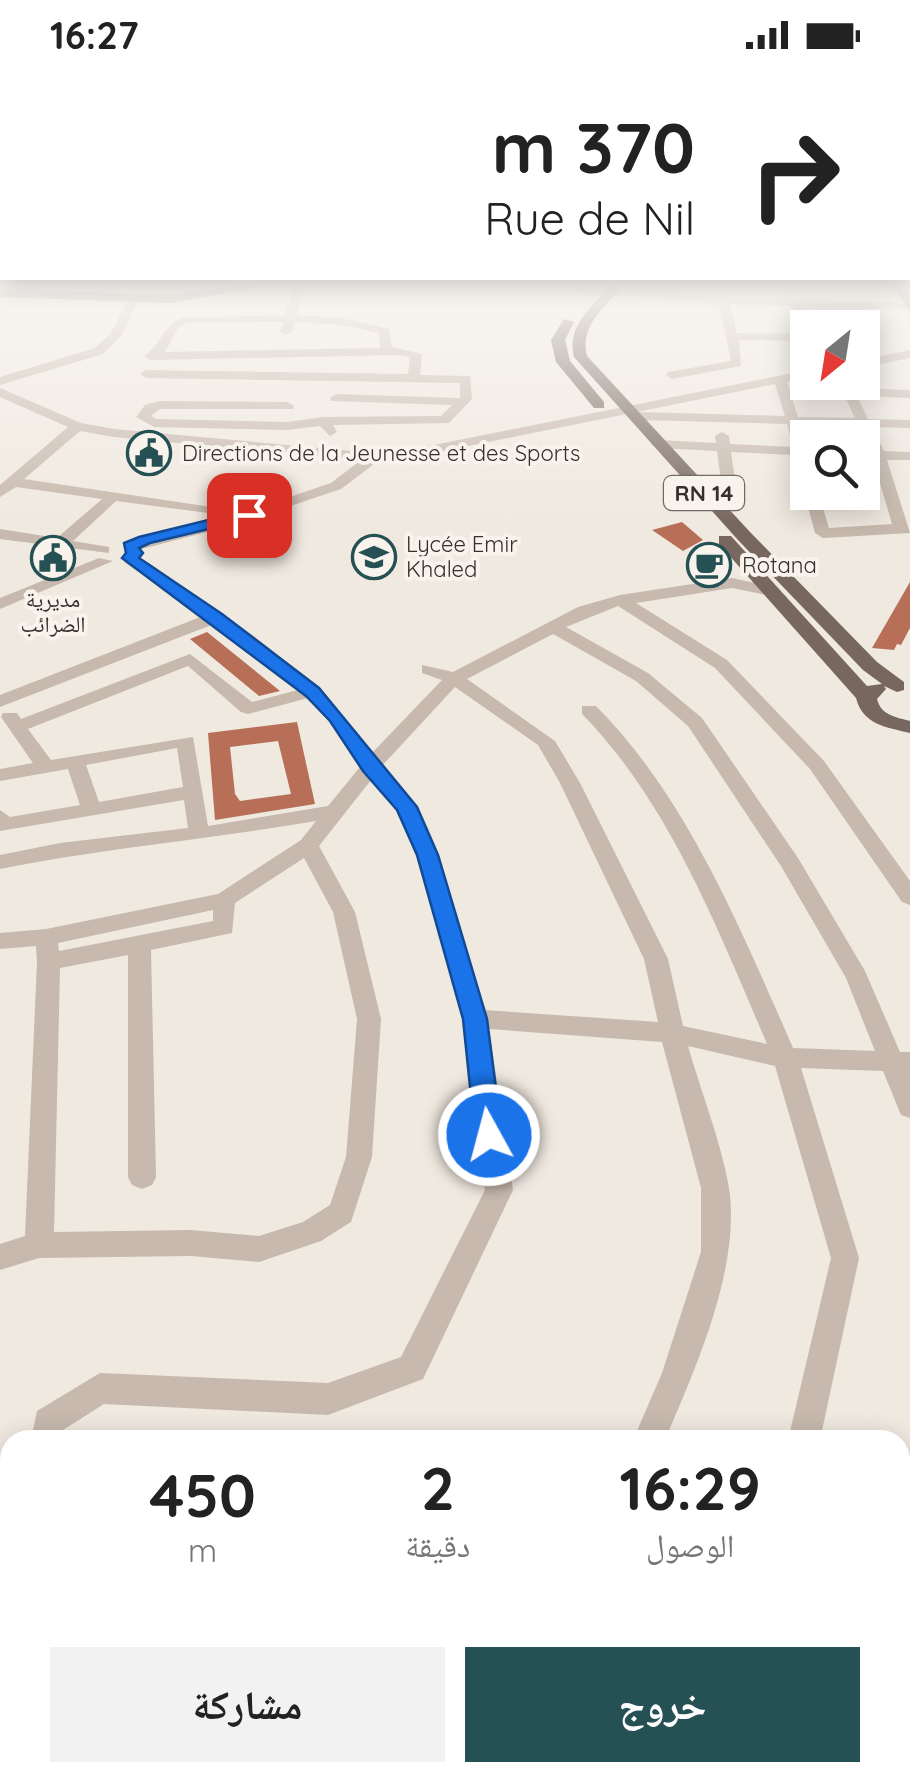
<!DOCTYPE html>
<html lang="ar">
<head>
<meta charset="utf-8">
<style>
	body { margin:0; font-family:Quicksand,"Noto Naskh Arabic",sans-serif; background:#f2f2f2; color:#222; direction:rtl; height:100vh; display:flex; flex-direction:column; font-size:38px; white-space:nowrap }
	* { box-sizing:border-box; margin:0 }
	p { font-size:32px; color:#767676 }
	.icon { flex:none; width:55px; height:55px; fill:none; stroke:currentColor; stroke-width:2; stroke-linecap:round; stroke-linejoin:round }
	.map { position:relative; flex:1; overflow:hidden; direction:ltr }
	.panel { position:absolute; left:0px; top:1360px; width:910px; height:352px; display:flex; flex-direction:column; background:#fff; border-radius:30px 30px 0 0; box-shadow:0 5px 25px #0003; direction:rtl }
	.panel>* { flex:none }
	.top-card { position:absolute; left:0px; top:0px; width:910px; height:210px; box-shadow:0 5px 25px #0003; direction:rtl; background:#fff; color:#222; overflow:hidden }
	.needle { width:65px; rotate:210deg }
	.fabs { position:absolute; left:790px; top:240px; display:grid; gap:20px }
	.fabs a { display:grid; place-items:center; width:90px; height:90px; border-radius:0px; background:#fff; box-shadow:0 5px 25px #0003; font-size:50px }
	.pin { position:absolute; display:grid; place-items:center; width:85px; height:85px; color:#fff; margin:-42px; border-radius:20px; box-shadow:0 5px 15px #0006 }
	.me { position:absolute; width:110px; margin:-55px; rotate:353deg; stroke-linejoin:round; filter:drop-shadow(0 0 8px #0008) }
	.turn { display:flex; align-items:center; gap:35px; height:210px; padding:0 50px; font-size:45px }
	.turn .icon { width:130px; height:130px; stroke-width:2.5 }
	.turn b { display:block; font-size:70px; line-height:85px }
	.eta { display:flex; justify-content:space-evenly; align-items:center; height:170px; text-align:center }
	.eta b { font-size:60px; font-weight:700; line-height:70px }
	.button { display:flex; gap:20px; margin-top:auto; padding:20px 50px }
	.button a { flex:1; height:115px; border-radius:0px; background:#255054; color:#fff; font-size:40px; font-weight:700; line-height:115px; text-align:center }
	.button a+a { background:#f2f2f2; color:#222 }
	.status { display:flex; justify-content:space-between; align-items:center; height:70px; padding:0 50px; background:#fff; direction:ltr }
	.status svg { height:28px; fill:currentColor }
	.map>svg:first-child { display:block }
	.building { fill:#b86f57; fill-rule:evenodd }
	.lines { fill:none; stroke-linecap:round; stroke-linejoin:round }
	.minor { fill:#c7b9ad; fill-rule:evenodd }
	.major { fill:#77675e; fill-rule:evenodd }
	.route { fill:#1a73e8; stroke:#114b97; stroke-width:2.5 }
	.labels { text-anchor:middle; stroke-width:8; stroke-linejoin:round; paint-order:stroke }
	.far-poi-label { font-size:22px; fill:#372f2b; stroke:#f8f3ec; text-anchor:start }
	.shield { fill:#f8f3ec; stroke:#716a65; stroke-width:2.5 }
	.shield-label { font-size:22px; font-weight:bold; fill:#372f2b }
</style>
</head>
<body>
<div class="status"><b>16:27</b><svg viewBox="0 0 49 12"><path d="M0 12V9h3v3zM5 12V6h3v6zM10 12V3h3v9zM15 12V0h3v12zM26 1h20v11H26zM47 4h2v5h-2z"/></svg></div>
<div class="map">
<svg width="910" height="1712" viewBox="0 0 910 1712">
	<rect width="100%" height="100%" fill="#f0e9e0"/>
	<path class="building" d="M 682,452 L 703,470 L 683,481 L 652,460 Z
		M 910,512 L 910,558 L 901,575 L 897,574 L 894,580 L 872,578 Z
		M 207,562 L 280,621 L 259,626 L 190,569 Z
		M 297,652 L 315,734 L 215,750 L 208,663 ZM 278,671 L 291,724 L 240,731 L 235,724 L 230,677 Z"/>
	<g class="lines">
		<path class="minor" d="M 295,214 L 305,214 L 297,245 L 342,248 L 389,259 L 392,277 L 422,284 L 420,305 L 470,306 L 472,329 L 449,353 L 333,355 L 337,362 L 330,366 L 320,356 L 287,360 L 154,357 L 136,347 L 145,335 L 159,331 L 288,332 L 294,336 L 293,339 L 160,339 L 151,346 L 157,349 L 287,352 L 324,347 L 441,346 L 452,335 L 331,331 L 330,328 L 336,324 L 460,328 L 460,313 L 146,308 L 140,304 L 146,300 L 408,304 L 410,287 L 395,285 L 150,290 L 144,286 C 160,276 163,257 180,248 L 285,245 ZM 258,252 L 283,252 L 280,262 L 286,265 L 292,262 L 295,252 L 342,255 L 379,263 L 380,278 L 165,282 L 178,258 L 186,253 Z
			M 558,214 L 574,214 L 598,223 L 593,226 Z
			M 609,219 L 724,228 L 909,233 L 910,239 L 801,236 L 808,258 L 808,271 L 739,270 L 741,296 L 672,309 L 666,305 L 668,302 L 731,291 L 719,234 L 613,224 ZM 730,234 L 790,236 L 799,264 L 737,263 Z
			M 130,226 L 139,228 L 122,265 L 103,284 L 0,315 L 0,307 L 95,278 L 111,263 Z
			M 910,280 L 910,288 L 862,298 L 862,290 Z
			M 808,300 L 808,308 L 787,312 L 798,347 L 855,348 L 838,312 L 850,312 L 853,318 L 910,320 L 910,328 L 857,326 L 868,349 L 910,350 L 910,358 L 872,357 L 884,381 L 910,382 L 910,390 L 887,390 L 910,463 L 823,468 L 815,463 L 804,422 L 808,419 L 808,422 L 818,422 L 829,458 L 892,454 L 873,389 L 862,386 L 870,381 L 859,356 L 800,355 L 808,378 L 808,407 L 801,403 L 796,385 L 731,382 L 736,417 L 729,421 L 722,417 L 717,381 L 658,378 L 651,374 L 658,370 L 716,373 L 715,366 L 722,362 L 729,366 L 730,374 L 793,377 L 787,354 L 641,350 L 634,346 L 641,342 L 785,346 L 775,314 L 419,386 L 378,391 L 341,419 L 234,455 L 130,482 L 125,480 L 125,474 L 231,446 L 116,431 L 73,471 L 109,477 L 109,483 L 0,469 L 0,459 L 57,468 L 102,429 L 16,417 L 0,427 L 0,415 L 68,357 L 0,327 L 0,318 L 81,353 L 114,359 L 374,383 L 419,378 ZM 80,361 L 114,367 L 361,390 L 331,413 L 245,442 L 24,409 Z
			M 130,484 C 151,491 170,509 189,521 C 258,567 324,615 371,684 L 442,610 L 422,603 L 422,595 L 453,602 L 578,537 L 620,525 L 732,508 L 778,518 L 778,524 L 772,526 L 732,518 L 636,533 L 727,590 L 824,691 L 910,811 L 910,835 L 902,832 L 810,699 L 715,598 L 618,536 L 566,557 L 648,603 L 702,648 L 798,788 L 865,901 L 900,982 L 910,982 L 910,1048 L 901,1045 L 883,1001 L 801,998 L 859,1188 L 820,1370 L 788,1370 L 831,1188 L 775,996 L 688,976 C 701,1022 721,1071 729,1118 C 741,1197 696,1297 665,1370 L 633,1370 L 662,1303 L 701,1182 L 701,1118 L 662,972 L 489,959 L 513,1120 L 423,1309 L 328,1345 L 104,1334 L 63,1360 L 63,1370 L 31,1370 L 37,1341 L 100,1303 L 328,1313 L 401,1287 L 485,1120 L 463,949 L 416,785 L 398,740 L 371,710 L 319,776 L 355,842 L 381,949 L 372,1087 L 351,1152 L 321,1171 L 259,1192 L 191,1186 L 39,1188 L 0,1200 L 0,1174 L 25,1166 L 37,892 L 36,876 L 0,879 L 0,863 L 46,859 L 218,824 L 301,770 L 316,751 C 211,769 104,778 0,799 L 0,785 L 60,773 L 188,758 L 184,730 L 0,761 L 0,740 L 10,747 L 80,735 L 68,699 L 0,711 L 0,699 L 33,693 L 1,647 L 3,643 L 17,643 L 21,649 L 190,584 L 252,632 L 298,620 L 214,554 L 0,637 L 0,625 L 203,546 L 124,492 L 124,486 ZM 553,564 L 636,611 L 688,656 L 781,796 L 846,908 L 875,981 L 793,978 C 742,862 687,727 596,636 L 582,636 L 582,644 C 669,732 719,862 767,974 L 683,956 L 668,889 L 580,713 L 555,671 L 467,609 ZM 188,596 L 241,642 L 248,644 L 308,628 L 330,652 L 360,697 L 328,736 L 208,756 L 193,667 L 51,690 L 28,659 ZM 455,617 L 538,675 L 560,713 L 644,889 L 658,952 L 484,940 L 438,785 L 414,732 L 381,697 ZM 177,678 L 183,717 L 99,732 L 86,695 ZM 304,788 L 333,842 L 357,949 L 346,1087 L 330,1135 L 303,1152 L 259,1166 L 191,1160 L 54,1162 L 60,898 L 128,885 L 128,1107 L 132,1115 L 142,1119 L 152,1115 L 156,1107 L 151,880 L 232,863 L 235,833 ZM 213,840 L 213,851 L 59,881 L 58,873 Z
			M 99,488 L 113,491 L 0,539 L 0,528 Z
			M 910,1467 L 910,1529 L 900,1533 L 900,1471 Z
			M 12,1702 L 50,1702 L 50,1712 L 12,1712 Z
			M 597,1702 L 645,1702 L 641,1712 L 593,1712 Z
			M 813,1702 L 851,1702 L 848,1712 L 810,1712 Z"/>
		<path class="major" d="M 244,214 L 273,214 L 172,233 L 0,227 L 0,219 L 172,225 Z
			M 612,214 L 624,214 C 607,237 579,254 587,286 L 750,462 L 877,592 L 904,612 L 904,620 L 897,622 L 884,616 L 886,619 L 877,629 C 881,645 895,647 910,651 L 910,663 C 886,657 863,655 856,628 L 719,474 L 719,466 L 731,466 L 867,616 L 882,614 L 863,600 L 738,470 L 574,287 C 566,255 593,236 612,214 Z
			M 891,214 L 903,214 L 910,226 L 910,241 Z
			M 564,249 L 574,252 L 565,270 L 570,291 L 604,332 L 604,338 L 594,338 L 556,292 L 551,270 Z"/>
	</g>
	<linearGradient id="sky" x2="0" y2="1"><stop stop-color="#7fafcf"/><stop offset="0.47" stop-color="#f8f5f1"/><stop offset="1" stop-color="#f8f5f1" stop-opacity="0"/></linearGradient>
	<rect width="910" height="454" fill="url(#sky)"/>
	<path class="route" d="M 249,440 L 257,445 L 255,448 L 150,473 L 139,478 L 143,483 L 139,488 L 222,544 L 319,618 L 417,737 L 438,785 L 487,949 L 502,1065 L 498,1073 L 489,1076 L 479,1073 L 475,1065 L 463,949 L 417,785 L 397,740 L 363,701 L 330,651 L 306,626 L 122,488 L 126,483 L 124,473 L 139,467 Z"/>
	<defs>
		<symbol id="civic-ring" viewBox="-11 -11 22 22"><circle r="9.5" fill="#f8f3ec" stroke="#255054" stroke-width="1.5"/><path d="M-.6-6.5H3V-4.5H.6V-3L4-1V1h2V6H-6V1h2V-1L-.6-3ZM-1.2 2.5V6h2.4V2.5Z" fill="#255054"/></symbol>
		<symbol id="school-ring" viewBox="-11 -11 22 22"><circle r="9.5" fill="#f8f3ec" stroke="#255054" stroke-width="1.5"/><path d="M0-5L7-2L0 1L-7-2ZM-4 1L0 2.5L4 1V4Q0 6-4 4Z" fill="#255054"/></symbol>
		<symbol id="cafe-ring" viewBox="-11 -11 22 22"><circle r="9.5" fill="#f8f3ec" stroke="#255054" stroke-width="1.5"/><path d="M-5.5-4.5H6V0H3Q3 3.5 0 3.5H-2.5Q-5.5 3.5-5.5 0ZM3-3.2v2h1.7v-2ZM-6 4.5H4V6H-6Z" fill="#255054"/></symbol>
	</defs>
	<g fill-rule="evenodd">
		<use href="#civic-ring" x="124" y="358" width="50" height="50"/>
		<use href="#school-ring" x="349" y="462" width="50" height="50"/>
		<use href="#civic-ring" x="28" y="463" width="50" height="50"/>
		<use href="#cafe-ring" x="684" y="470" width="50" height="50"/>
	</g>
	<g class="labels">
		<g class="far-poi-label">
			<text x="182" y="391">Directions de la Jeunesse et des Sports</text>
			<text x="406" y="482">Lycée Emir<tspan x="406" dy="25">Khaled</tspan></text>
			<text x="742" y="503">Rotana</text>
			<text x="53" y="537" text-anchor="middle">مديرية<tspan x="53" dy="25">الضرائب</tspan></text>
		</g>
		<rect class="shield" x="664" y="406" width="80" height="34" rx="8"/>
		<g class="shield-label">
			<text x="704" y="431">RN 14</text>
		</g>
	</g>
</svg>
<div class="fabs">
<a><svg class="needle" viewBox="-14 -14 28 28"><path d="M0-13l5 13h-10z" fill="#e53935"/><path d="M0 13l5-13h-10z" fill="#767676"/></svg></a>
<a><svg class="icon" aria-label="search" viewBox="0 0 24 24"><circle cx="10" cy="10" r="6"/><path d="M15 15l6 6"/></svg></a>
</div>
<div class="pin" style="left:249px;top:445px;background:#d93025"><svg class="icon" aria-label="arrive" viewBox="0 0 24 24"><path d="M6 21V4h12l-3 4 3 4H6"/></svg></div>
<svg class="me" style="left:489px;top:1065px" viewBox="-20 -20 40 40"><circle r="17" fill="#1a73e8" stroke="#fff" stroke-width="3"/><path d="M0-11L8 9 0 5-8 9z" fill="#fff"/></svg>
<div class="top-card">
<div class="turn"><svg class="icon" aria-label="right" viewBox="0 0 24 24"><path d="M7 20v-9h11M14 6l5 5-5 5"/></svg><div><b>370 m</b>Rue de Nil</div></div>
</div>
<section class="panel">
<div class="eta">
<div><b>16:29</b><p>الوصول</p></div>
<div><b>2</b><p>دقيقة</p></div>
<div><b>450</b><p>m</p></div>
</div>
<div class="button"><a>خروج</a><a>مشاركة</a></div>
</section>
</div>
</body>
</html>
